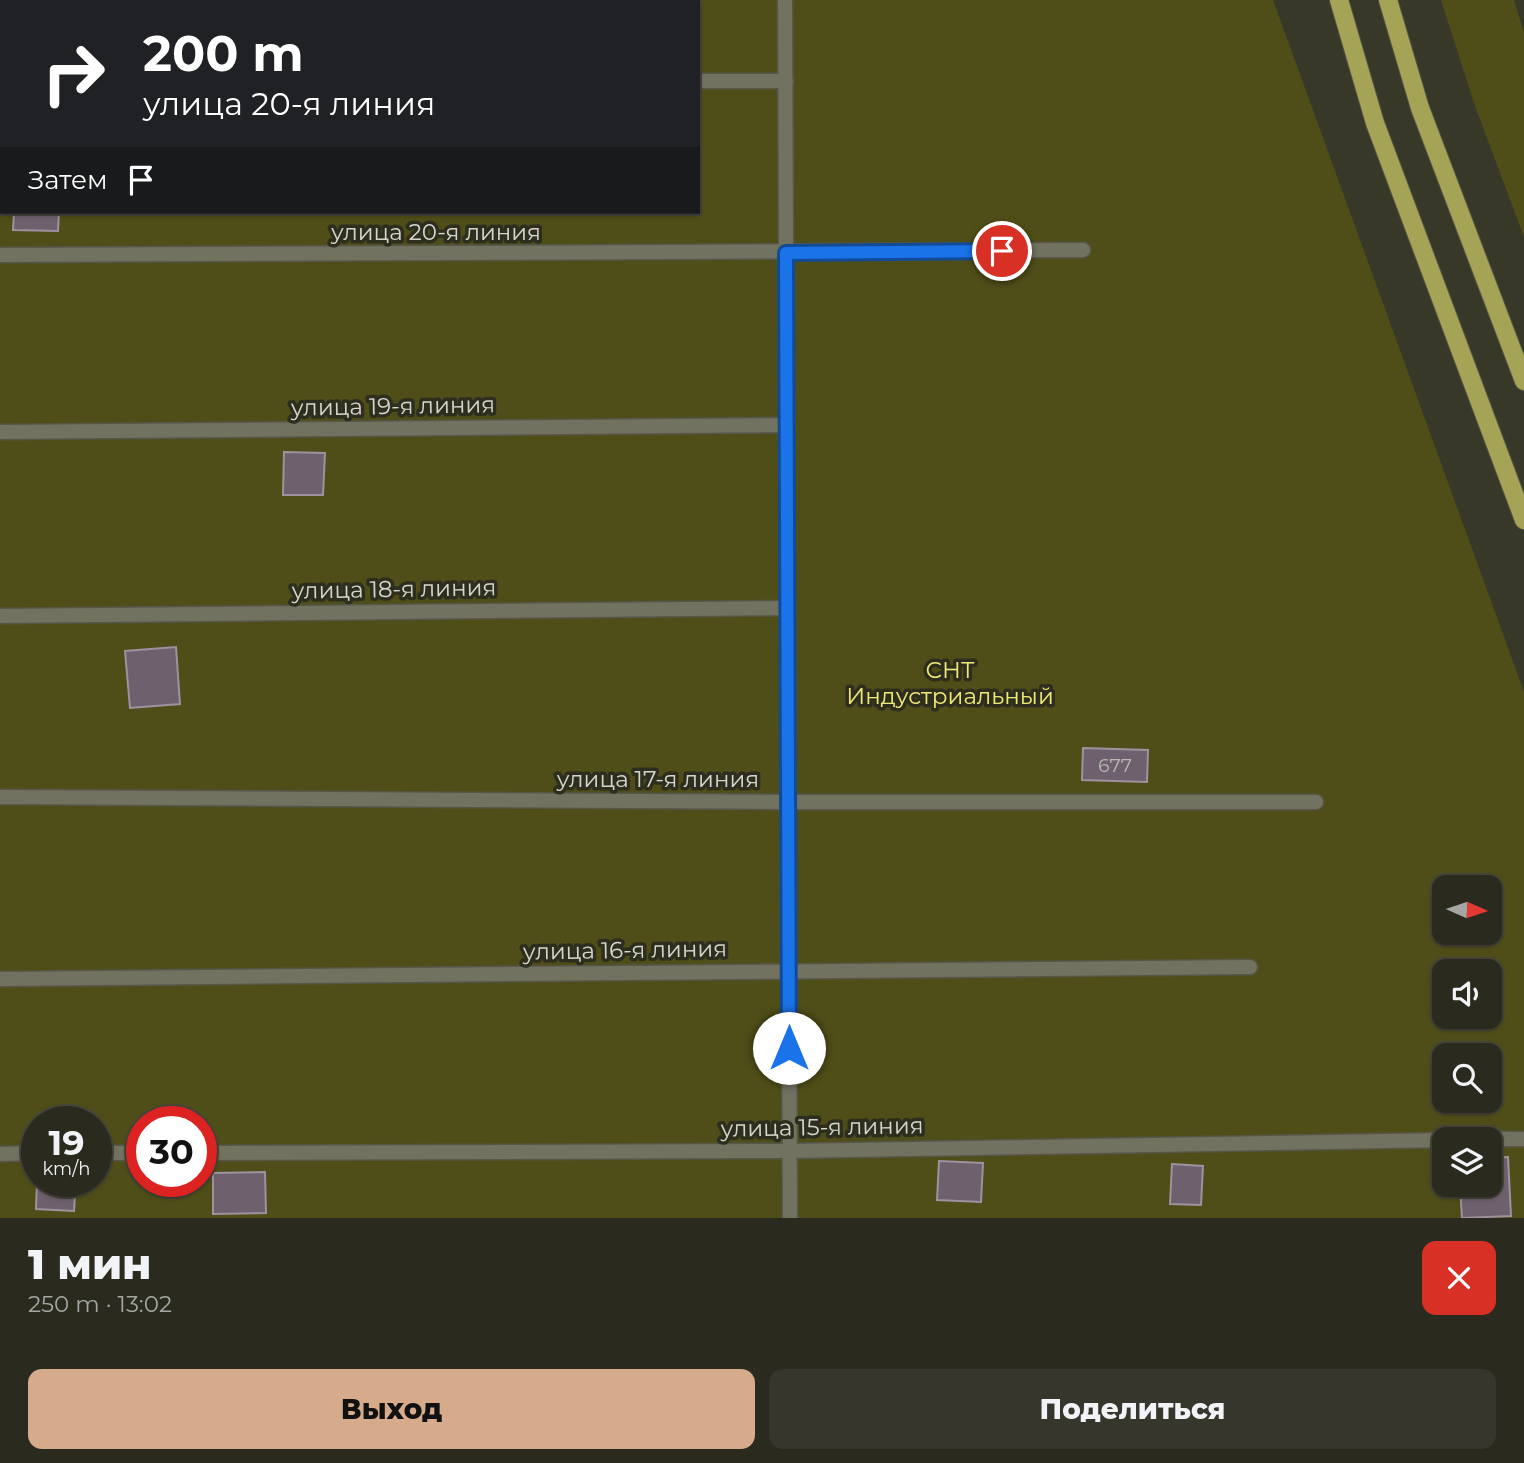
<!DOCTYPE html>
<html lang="ru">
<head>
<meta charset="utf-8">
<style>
	body { margin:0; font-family:Montserrat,sans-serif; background:#36362c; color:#f1f3f6; height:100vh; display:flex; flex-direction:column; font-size:26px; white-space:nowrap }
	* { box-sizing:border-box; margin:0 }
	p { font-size:23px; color:#a5a7a4 }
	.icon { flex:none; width:38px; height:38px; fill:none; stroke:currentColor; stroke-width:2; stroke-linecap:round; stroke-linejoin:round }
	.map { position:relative; height:1218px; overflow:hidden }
	.sheet { display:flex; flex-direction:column; background:#2a2a1f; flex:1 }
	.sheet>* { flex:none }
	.top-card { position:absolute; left:0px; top:0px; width:700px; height:214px; box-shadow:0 2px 5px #0004,0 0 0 2px #46463d; background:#202124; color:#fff; overflow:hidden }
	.needle { width:46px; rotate:93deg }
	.fabs { position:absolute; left:1432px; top:875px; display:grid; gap:14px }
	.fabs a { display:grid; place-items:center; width:70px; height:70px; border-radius:14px; background:#2a2a1f; box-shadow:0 2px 5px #0004,0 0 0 2px #46463d; font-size:35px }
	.speed { position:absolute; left:21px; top:1106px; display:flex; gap:14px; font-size:35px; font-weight:700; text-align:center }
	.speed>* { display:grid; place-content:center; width:91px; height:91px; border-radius:50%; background:#2a2a1f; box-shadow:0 2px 5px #0004,0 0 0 2px #46463d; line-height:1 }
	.speed small { font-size:18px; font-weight:400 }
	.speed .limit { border:10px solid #d22; background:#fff; color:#111 }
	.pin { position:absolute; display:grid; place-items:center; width:60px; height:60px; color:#fff; margin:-30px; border:4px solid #fff; border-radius:50%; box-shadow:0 2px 7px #0007 }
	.me { position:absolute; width:77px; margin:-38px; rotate:0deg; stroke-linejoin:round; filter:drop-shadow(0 0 5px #0008) }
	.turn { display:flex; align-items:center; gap:24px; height:147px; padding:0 28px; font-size:32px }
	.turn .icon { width:91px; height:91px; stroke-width:2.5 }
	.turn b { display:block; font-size:49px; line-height:60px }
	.then { display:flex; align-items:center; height:66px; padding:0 28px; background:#0003; gap:14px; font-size:26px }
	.round { display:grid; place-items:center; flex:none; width:74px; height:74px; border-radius:14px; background:#36362c }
	.headline { display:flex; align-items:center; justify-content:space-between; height:119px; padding:0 28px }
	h1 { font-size:42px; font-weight:800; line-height:52px }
	.cta { display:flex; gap:14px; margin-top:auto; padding:14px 28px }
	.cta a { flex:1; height:80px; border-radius:14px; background:#d6ab8b; color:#111; font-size:28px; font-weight:800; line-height:80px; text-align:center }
	.cta a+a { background:#36362c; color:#f1f3f6 }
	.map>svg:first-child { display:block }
	.green { fill:#504e18; fill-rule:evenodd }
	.building { fill:#6e616d; stroke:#9f919f; stroke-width:2 }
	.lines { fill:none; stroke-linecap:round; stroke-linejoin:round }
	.street-casing { stroke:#565649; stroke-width:17 }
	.primary-casing { stroke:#565649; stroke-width:20 }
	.street { stroke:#727261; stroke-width:14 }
	.primary { stroke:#a5a355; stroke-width:18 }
	.route-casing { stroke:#114b97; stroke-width:18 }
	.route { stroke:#1a73e8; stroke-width:12 }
	.labels { text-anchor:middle; stroke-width:7; stroke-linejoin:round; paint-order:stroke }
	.number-label { font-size:19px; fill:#bbb8b4 }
	.street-label { font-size:23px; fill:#d5d5cb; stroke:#2e2e1f }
	.park-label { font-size:23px; fill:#edea73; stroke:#2e2e1f }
</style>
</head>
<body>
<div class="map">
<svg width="1524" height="1218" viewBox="0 0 1524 1218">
	<rect width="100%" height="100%" fill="#383829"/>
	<path class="green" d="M 0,0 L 1273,0 L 1524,692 L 1524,1218 L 0,1218 ZM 2,2 L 698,2 L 698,212 L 2,212 ZM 1444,887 L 1489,887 L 1489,933 L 1444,933 ZM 1444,971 L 1489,971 L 1489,1017 L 1444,1017 ZM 1444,1055 L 1489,1055 L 1489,1101 L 1444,1101 ZM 37,1122 L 96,1122 L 96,1181 L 37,1181 ZM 142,1122 L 201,1122 L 201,1181 L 142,1181 ZM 1444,1139 L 1489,1139 L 1489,1185 L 1444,1185 Z
		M 1441,0 L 1514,0 L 1524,33 L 1524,237 L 1475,106 Z"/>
	<path class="building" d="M 14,212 L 59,212 L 58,231 L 13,230 Z
		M 284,452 L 325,453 L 323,495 L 283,495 Z
		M 176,647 L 180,704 L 130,708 L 125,651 Z
		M 1083,748 L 1148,750 L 1147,782 L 1082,780 Z
		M 1508,1157 L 1511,1216 L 1462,1218 L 1460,1185 L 1489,1185 L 1489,1158 Z
		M 939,1161 L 983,1163 L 981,1202 L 937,1200 Z
		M 1172,1164 L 1203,1166 L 1201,1205 L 1170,1204 Z
		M 265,1172 L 266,1213 L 213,1214 L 213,1173 Z
		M 37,1181 L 76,1181 L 74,1211 L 36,1209 Z"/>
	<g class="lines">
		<defs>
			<path id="street" d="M 785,0 L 790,1218
				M 0,80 L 2,80
				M 698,81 L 786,81
				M 0,255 L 1083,250
				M 0,432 L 787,425
				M 0,616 L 788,608
				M 0,797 L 789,802 L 1316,802
				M 0,979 L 1250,967
				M 1488,1139 L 1524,1139
				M 96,1153 L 142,1153
				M 201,1153 L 790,1151 L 1444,1140
				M 0,1154 L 37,1153"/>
			<path id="primary" d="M 1339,0 L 1375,123 L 1524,520
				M 1388,0 L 1420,108 L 1524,381"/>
		</defs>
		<use href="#street" class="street-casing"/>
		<use href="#primary" class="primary-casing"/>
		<use href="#street" class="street"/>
		<use href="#primary" class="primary"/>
	</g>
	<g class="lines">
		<defs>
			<path id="route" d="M 789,1048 L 786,253 L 1002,251"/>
		</defs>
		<use href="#route" class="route-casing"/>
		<use href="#route" class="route"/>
	</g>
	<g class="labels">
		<g class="number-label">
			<text x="1115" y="772">677</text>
		</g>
		<g class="street-label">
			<text x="436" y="240">улица 20-я линия</text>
			<text transform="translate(393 406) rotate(-1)" y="8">улица 19-я линия</text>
			<text transform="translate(394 589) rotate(-1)" y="8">улица 18-я линия</text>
			<text x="658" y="787">улица 17-я линия</text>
			<text transform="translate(625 950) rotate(-1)" y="8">улица 16-я линия</text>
			<text transform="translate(822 1127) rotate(-1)" y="8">улица 15-я линия</text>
		</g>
		<g class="park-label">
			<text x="950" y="678">СНТ<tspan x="950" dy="26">Индустриальный</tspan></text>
		</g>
	</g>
</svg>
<div class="fabs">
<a><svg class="needle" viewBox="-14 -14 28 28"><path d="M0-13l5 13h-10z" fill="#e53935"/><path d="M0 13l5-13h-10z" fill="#a5a7a4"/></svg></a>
<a><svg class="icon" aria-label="sound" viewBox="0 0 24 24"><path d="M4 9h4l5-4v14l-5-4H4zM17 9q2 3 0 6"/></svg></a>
<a><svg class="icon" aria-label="search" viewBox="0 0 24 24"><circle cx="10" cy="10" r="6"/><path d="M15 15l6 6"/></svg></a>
<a><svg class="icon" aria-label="layers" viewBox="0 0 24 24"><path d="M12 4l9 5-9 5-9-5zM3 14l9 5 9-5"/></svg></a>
</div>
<div class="speed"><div>19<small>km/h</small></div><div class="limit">30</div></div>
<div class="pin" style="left:1002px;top:251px;background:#d93025"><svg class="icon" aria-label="arrive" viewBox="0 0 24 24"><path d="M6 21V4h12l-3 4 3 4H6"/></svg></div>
<svg class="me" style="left:789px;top:1048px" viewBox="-20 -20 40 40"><circle r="19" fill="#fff"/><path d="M0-13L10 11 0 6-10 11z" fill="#1a73e8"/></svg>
<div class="top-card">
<div class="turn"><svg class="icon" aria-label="right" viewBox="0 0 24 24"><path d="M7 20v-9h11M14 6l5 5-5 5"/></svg><div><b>200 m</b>улица 20-я линия</div></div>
<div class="then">Затем<svg class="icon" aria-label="arrive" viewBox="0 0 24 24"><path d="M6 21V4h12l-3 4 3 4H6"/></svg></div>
</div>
</div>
<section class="sheet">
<div class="headline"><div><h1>1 мин</h1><p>250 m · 13:02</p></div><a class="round" style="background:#d93025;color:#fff"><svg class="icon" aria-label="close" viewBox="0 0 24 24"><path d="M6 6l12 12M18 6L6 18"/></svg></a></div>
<div class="cta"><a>Выход</a><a>Поделиться</a></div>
</section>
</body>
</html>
